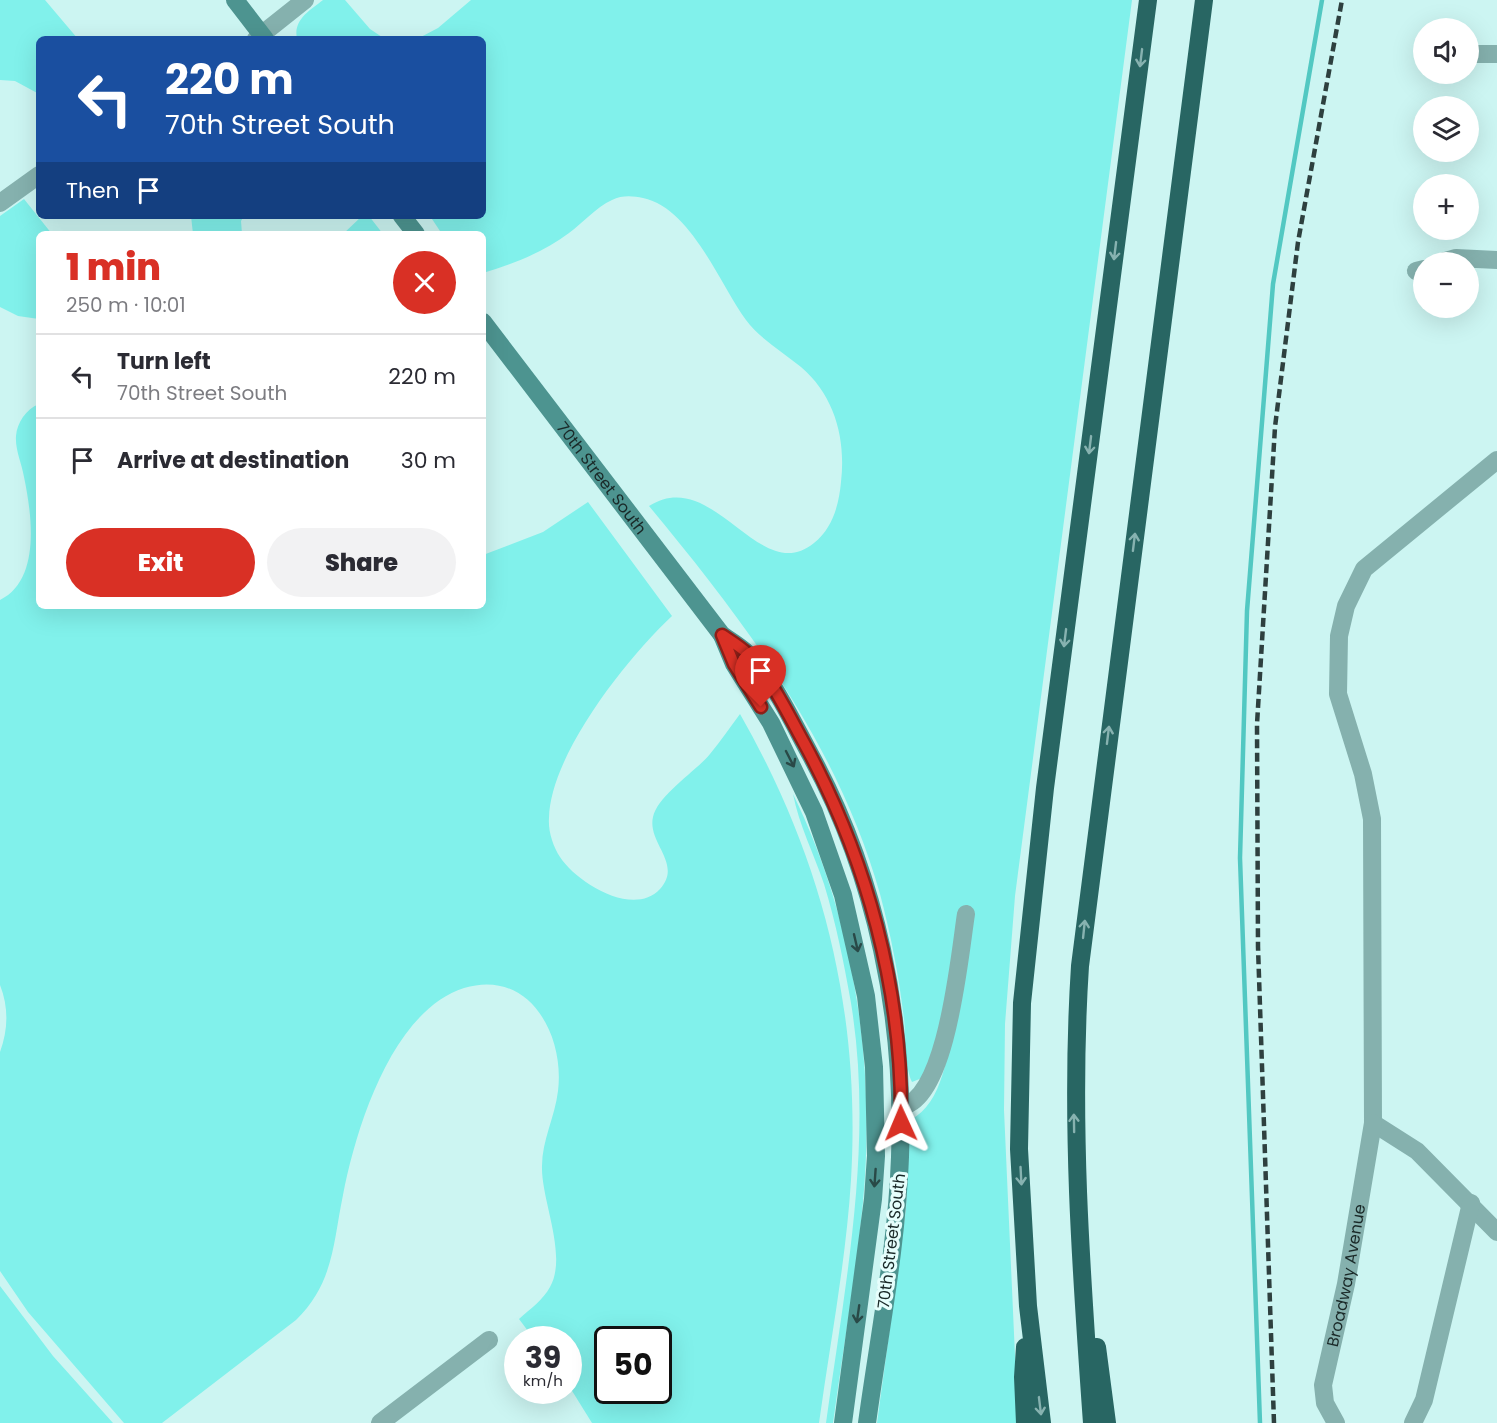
<!DOCTYPE html>
<html lang="en">
<head>
<meta charset="utf-8">
<style>
	body { margin:0; font-family:Poppins,sans-serif; background:#f2f2f3; color:#2b2b33; height:100vh; display:flex; flex-direction:column; font-size:22px; white-space:nowrap }
	* { box-sizing:border-box; margin:0 }
	p { font-size:20px; color:#7c7c81 }
	.icon { flex:none; width:33px; height:33px; fill:none; stroke:currentColor; stroke-width:2; stroke-linecap:round; stroke-linejoin:round }
	.map { position:relative; flex:1; overflow:hidden }
	.sheet { position:absolute; left:36px; top:231px; width:450px; height:378px; display:flex; flex-direction:column; background:#fff; border-radius:9px; box-shadow:0 6px 24px #0002 }
	.sheet>* { flex:none }
	.hud { position:absolute; left:36px; top:36px; width:450px; height:183px; border-radius:9px; box-shadow:0 6px 24px #0002; background:#1a4fa0; color:#fff; overflow:hidden }
	.tools { position:absolute; left:1413px; top:18px; display:grid; gap:12px }
	.tools a { display:grid; place-items:center; width:66px; height:66px; border-radius:50%; background:#fff; box-shadow:0 6px 24px #0002; font-size:30px }
	.speed { position:absolute; left:504px; top:1326px; display:flex; gap:12px; font-size:30px; font-weight:700; text-align:center }
	.speed>* { display:grid; place-content:center; width:78px; height:78px; border-radius:50%; background:#fff; box-shadow:0 6px 24px #0002; line-height:1 }
	.speed small { font-size:15px; font-weight:400 }
	.speed .limit { border:3px solid #111; border-radius:9px; background:#fff; color:#111 }
	.pin { position:absolute; display:grid; place-items:center; width:51px; height:51px; color:#fff; margin:-62px -26px; border-radius:50% 50% 50% 0; rotate:-45deg; box-shadow:0 0 6px #0007 }
	.pin .icon { rotate:45deg }
	.me { position:absolute; width:66px; margin:-33px; rotate:359deg; stroke-linejoin:round; filter:drop-shadow(0 0 4px #0008) }
	.turn { display:flex; align-items:center; gap:21px; height:126px; padding:0 30px; font-size:27px }
	.turn .icon { width:78px; height:78px; stroke-width:2.5 }
	.turn b { display:block; font-size:42px; line-height:51px }
	.then { display:flex; align-items:center; height:57px; padding:0 30px; background:#0003; gap:12px; font-size:22px }
	.round { display:grid; place-items:center; flex:none; width:63px; height:63px; border-radius:32px; background:#f2f2f3 }
	.summary { display:flex; align-items:center; justify-content:space-between; height:102px; padding:0 30px }
	h1 { font-size:36px; font-weight:800; line-height:45px; color:#d93025 }
	.button { display:flex; gap:12px; margin-top:auto; padding:12px 30px }
	.button a { flex:1; height:69px; border-radius:36px; background:#d93025; color:#fff; font-size:24px; font-weight:800; line-height:69px; text-align:center }
	.button a+a { background:#f2f2f3; color:#2b2b33 }
	ul { padding:0; list-style:none }
	li { display:flex; align-items:center; gap:18px; height:84px; padding:0 30px; border-top:2px solid #e1e1e2 }
	li div { flex:1 }
	li b { display:block; font-size:22px }
	li em { font-style:normal }
	.map>svg:first-child { display:block }
	.green { fill:#81f1eb; fill-rule:evenodd }
	.lines { fill:none; stroke-linecap:round; stroke-linejoin:round }
	.stream { stroke:#52c8c2; stroke-width:4.5 }
	.minor { stroke:#85b1ae; stroke-width:18 }
	.secondary { stroke:#4d9490; stroke-width:18 }
	.motorway { stroke:#286663; stroke-width:18 }
	.rail { stroke:#2e403f; stroke-width:4.5; stroke-dasharray:9 4.5; stroke-linecap:butt }
	.oneway { stroke:#87b2b0 }
	.oneway2 { stroke:#294947 }
	.route-casing { stroke:#8d1f18; stroke-width:15 }
	.route { stroke:#d93025; stroke-width:10 }
	.labels { text-anchor:middle; stroke-width:6; stroke-linejoin:round; paint-order:stroke }
	.street-label { font-size:16px; fill:#1a2928; stroke:#e6fefc }
</style>
</head>
<body>
<div class="map">
<svg width="1497" height="1423" viewBox="0 0 1497 1423">
	<rect width="100%" height="100%" fill="#ccf5f2"/>
	<path class="green" d="M 0,0 L 45,0 L 78,39 L 39,39 L 39,94 L 15,81 L 0,80 Z
		M 323,0 L 345,0 L 370,29 L 385,39 L 297,39 C 293,20 309,11 323,0 Z
		M 471,0 L 1132,0 L 1015,896 L 1005,1024 L 1004,1110 L 1018,1423 L 877,1423 L 906,1209 L 910,1120 C 946,1102 948,1045 956,1009 L 937,1039 L 922,1078 L 912,1082 C 905,1069 906,1035 904,1019 C 899,977 891,935 880,894 C 838,745 746,623 649,506 C 714,465 759,588 814,543 C 833,528 839,504 841,482 C 846,439 835,396 801,367 C 783,352 760,339 746,320 C 719,283 691,208 643,198 C 633,196 622,195 612,200 C 596,207 583,223 569,233 C 544,252 513,264 483,273 L 483,234 L 442,234 L 430,216 L 483,216 L 483,39 L 417,39 L 438,28 Z
		M 24,199 L 52,234 L 39,234 L 39,319 L 18,316 L 0,307 L 0,216 Z
		M 191,216 L 244,216 L 241,221 L 242,234 L 193,234 Z
		M 362,216 L 369,216 L 383,234 L 343,234 Z
		M 39,404 L 39,606 L 483,606 L 483,555 L 543,532 L 588,502 L 672,616 C 627,658 550,755 549,818 C 548,831 553,846 560,857 C 576,882 633,918 660,889 C 683,864 647,843 653,817 C 658,795 695,772 710,754 C 721,741 730,727 740,714 C 823,859 861,1012 851,1180 C 846,1261 830,1343 819,1423 L 592,1423 L 569,1386 L 568,1340 L 534,1339 L 519,1319 C 530,1309 543,1300 550,1287 C 568,1255 541,1200 542,1166 C 542,1140 555,1117 558,1091 C 565,1035 529,968 464,988 C 392,1011 356,1128 343,1195 C 333,1243 334,1283 296,1320 L 162,1423 L 124,1423 L 28,1312 L 0,1271 L 0,1052 C 8,1030 9,1008 0,985 L 0,600 C 41,580 32,515 24,477 C 22,464 15,450 16,436 C 17,423 26,409 39,404 ZM 608,1340 L 658,1340 L 658,1390 L 608,1390 Z
		M 793,794 C 854,919 876,1064 863,1202 C 856,1276 843,1349 833,1423 L 826,1423 C 845,1284 874,1143 851,1003 C 844,963 836,923 824,884 C 814,854 799,825 793,794 Z
		M 0,1286 L 53,1356 L 113,1423 L 0,1423 Z"/>
	<g class="lines">
		<path class="stream" d="M 1260,1423 L 1240,858 L 1247,611 L 1273,284 L 1322,0"/>
		<g class="minor">
			<path d="M 256,39 L 305,0"/>
			<path d="M 1468,54 L 1497,54"/>
			<path d="M 0,203 L 39,175"/>
			<path d="M 1442,262 L 1456,258 L 1497,260"/>
			<path d="M 1416,271 L 1424,269"/>
			<path d="M 1497,460 L 1364,569 L 1346,606 L 1339,636 L 1338,694 L 1363,774 L 1372,819 L 1373,1123 L 1417,1151 L 1497,1232"/>
			<path d="M 901,1106 C 947,1102 960,951 966,914"/>
			<path d="M 380,1423 L 489,1340"/>
			<path id="s1" d="M 1336,1423 L 1325,1403 L 1323,1385 L 1346,1284 L 1373,1123"/>
			<path d="M 1413,1423 L 1424,1400 L 1471,1203"/>
		</g>
		<g class="secondary">
			<path d="M 235,0 L 265,39"/>
			<path d="M 402,216 L 416,234"/>
			<path id="s2" d="M 483,322 L 722,635 C 731,641 741,647 748,654 C 773,679 793,723 810,754 C 877,877 905,1018 900,1157 C 897,1246 879,1335 867,1423"/>
			<path d="M 722,635 L 734,664 L 771,723 L 814,812 L 843,895 L 866,996 L 874,1067 L 876,1156 L 873,1199 L 843,1423"/>
		</g>
		<path class="motorway" d="M 1025,1347 L 1023,1377 L 1025,1423
			M 1097,1347 L 1107,1423
			M 1042,1423 L 1028,1306 L 1019,1149 L 1022,1003 L 1045,788 L 1148,0
			M 1092,1423 C 1081,1270 1070,1119 1080,966 L 1204,0"/>
		<path class="rail" d="M 1274,1423 L 1258,947 L 1257,724 L 1275,427 L 1298,242 L 1342,0"/>
	</g>
	<defs><path id="oneway-shaft" d="M-6 0H5M1.5-3L5.5 0L1.5 3" fill="none" stroke-width="1.6" stroke-linecap="round" stroke-linejoin="round" transform="scale(1.5)"/></defs>
	<g class="oneway">
		<use href="#oneway-shaft" transform="translate(1141 58) rotate(97)"/>
		<use href="#oneway-shaft" transform="translate(1115 251) rotate(97)"/>
		<use href="#oneway-shaft" transform="translate(1090 445) rotate(97)"/>
		<use href="#oneway-shaft" transform="translate(1134 542) rotate(-83)"/>
		<use href="#oneway-shaft" transform="translate(1065 638) rotate(97)"/>
		<use href="#oneway-shaft" transform="translate(1108 735) rotate(-83)"/>
		<use href="#oneway-shaft" transform="translate(1084 929) rotate(-84)"/>
		<use href="#oneway-shaft" transform="translate(1074 1123) rotate(-91)"/>
		<use href="#oneway-shaft" transform="translate(1021 1176) rotate(87)"/>
		<use href="#oneway-shaft" transform="translate(1040 1406) rotate(83)"/>
	</g>
	<g class="oneway2">
		<use href="#oneway-shaft" transform="translate(790 759) rotate(63)"/>
		<use href="#oneway-shaft" transform="translate(856 943) rotate(77)"/>
		<use href="#oneway-shaft" transform="translate(875 1178) rotate(94)"/>
		<use href="#oneway-shaft" transform="translate(858 1314) rotate(98)"/>
	</g>
	<g class="lines">
		<defs>
			<path id="route" d="M 761,707 L 734,664 L 722,635 C 731,641 741,647 748,654 C 771,678 788,714 804,743 C 867,859 903,991 901,1123"/>
		</defs>
		<use href="#route" class="route-casing"/>
		<use href="#route" class="route"/>
	</g>
	<g class="labels">
		<g class="street-label">
			<text dy="6" stroke="none"><textPath href="#s2" startOffset="196">70th Street South</textPath></text>
			<text transform="translate(891 1241) rotate(-83)" y="6">70th Street South</text>
			<text dy="6" stroke="none"><textPath href="#s1" startOffset="153">Broadway Avenue</textPath></text>
		</g>
	</g>
</svg>
<div class="tools">
<a><svg class="icon" aria-label="sound" viewBox="0 0 24 24"><path d="M4 9h4l5-4v14l-5-4H4zM17 9q2 3 0 6"/></svg></a>
<a><svg class="icon" aria-label="layers" viewBox="0 0 24 24"><path d="M12 4l9 5-9 5-9-5zM3 14l9 5 9-5"/></svg></a>
<a>+</a>
<a>−</a>
</div>
<div class="speed"><div>39<small>km/h</small></div><div class="limit">50</div></div>
<div class="pin" style="left:761px;top:707px;background:#d93025"><svg class="icon" aria-label="arrive" viewBox="0 0 24 24"><path d="M6 21V4h12l-3 4 3 4H6"/></svg></div>
<svg class="me" style="left:901px;top:1123px" viewBox="-20 -20 40 40"><path d="M0-17L14 15 0 8-14 15z" fill="#d93025" stroke="#fff" stroke-width="4"/></svg>
<div class="hud">
<div class="turn"><svg class="icon" aria-label="left" viewBox="0 0 24 24"><path d="M17 20v-9H6M10 6l-5 5 5 5"/></svg><div><b>220 m</b>70th Street South</div></div>
<div class="then">Then<svg class="icon" aria-label="arrive" viewBox="0 0 24 24"><path d="M6 21V4h12l-3 4 3 4H6"/></svg></div>
</div>
<section class="sheet">
<div class="summary"><div><h1>1 min</h1><p>250 m · 10:01</p></div><a class="round" style="background:#d93025;color:#fff"><svg class="icon" aria-label="close" viewBox="0 0 24 24"><path d="M6 6l12 12M18 6L6 18"/></svg></a></div>
<ul>
<li><svg class="icon" aria-label="left" viewBox="0 0 24 24"><path d="M17 20v-9H6M10 6l-5 5 5 5"/></svg><div><b>Turn left</b><p>70th Street South</p></div><em>220 m</em></li>
<li><svg class="icon" aria-label="arrive" viewBox="0 0 24 24"><path d="M6 21V4h12l-3 4 3 4H6"/></svg><div><b>Arrive at destination</b></div><em>30 m</em></li>
</ul>
<div class="button"><a>Exit</a><a>Share</a></div>
</section>
</div>
</body>
</html>
